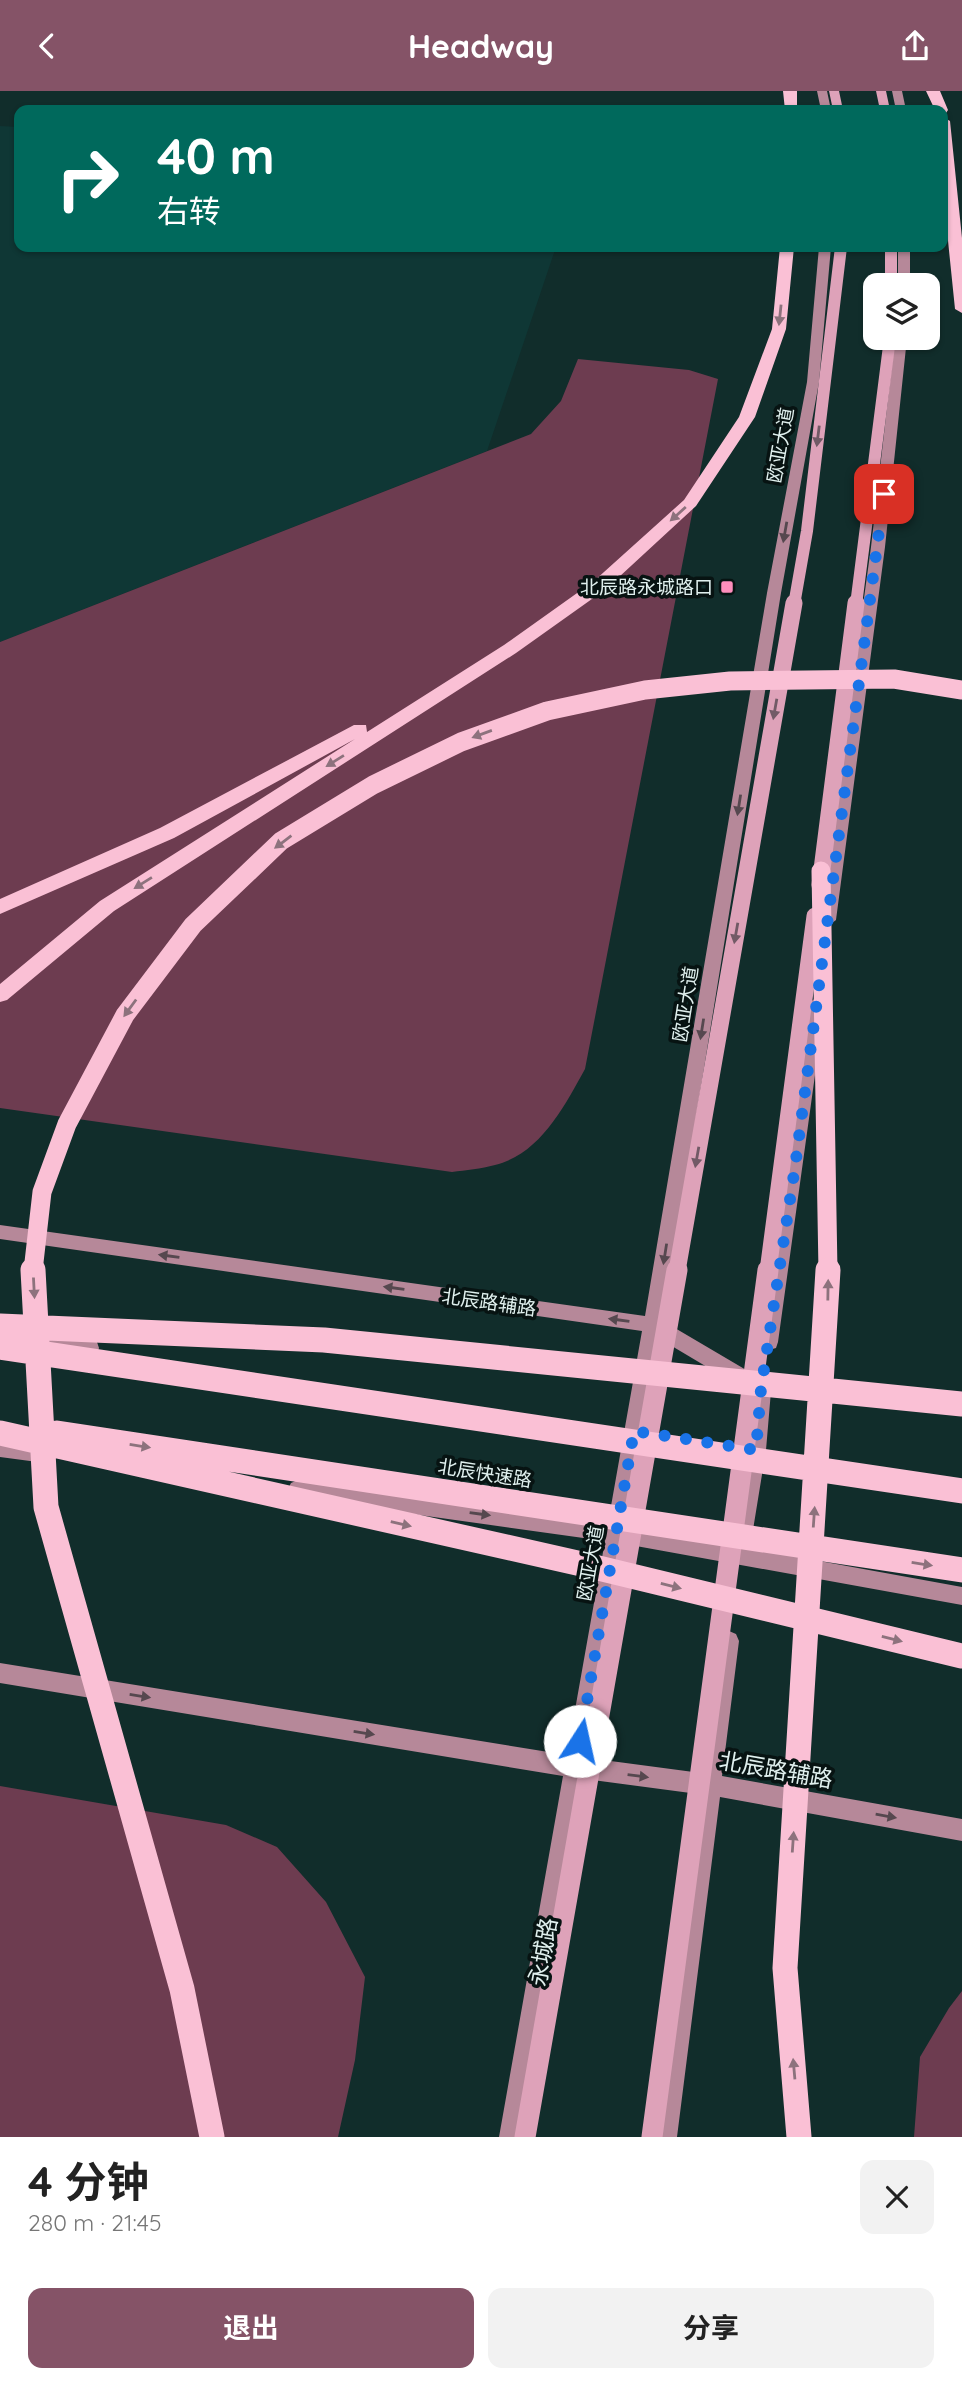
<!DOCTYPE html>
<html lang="zh">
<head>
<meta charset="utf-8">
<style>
	body { margin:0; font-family:Quicksand,"Noto Sans SC",sans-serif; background:#f2f2f2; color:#222; height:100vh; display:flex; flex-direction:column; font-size:26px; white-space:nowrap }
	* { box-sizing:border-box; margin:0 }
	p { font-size:23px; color:#767676 }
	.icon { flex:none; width:38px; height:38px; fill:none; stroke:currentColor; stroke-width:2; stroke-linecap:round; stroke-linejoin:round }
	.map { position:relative; height:2046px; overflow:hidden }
	.side { display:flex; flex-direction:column; background:#fff; flex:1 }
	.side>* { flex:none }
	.top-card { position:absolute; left:14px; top:14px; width:934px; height:147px; border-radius:14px; box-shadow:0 2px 5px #0004; background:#00695c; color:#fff; overflow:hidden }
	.buttons { position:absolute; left:863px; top:182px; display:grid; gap:14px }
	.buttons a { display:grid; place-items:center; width:77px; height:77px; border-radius:14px; background:#fff; box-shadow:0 2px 5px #0004; font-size:35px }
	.pin { position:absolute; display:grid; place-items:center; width:60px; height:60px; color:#fff; margin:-30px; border-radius:14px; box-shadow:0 4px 10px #0006 }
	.me { position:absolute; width:77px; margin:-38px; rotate:10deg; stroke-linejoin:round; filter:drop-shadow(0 0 5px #0008) }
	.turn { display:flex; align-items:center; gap:24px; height:147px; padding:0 28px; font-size:32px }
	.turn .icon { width:91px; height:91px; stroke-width:2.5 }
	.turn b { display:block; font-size:49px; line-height:60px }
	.round { display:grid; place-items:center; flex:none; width:74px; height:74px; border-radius:14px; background:#f2f2f2 }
	.head { display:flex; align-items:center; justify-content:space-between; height:119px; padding:0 28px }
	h1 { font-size:42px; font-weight:700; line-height:52px }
	.action { display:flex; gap:14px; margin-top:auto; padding:14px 28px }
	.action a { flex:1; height:80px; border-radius:14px; background:#855367; color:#fff; font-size:28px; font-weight:700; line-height:80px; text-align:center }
	.action a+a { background:#f2f2f2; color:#222 }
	header { display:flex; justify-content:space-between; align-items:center; height:91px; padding:0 28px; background:#855367; color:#fff; font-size:32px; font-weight:700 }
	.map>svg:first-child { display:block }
	.built { fill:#0f3735 }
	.green { fill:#6d3c50 }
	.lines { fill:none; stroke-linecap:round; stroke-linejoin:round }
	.secondary { fill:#b68899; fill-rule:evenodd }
	.primary { fill:#dea2b9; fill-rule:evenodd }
	.highway { fill:#fac0d5; fill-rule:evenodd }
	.primary-bridge-far2 { stroke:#dea2b9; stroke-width:12 }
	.primary-bridge-far1 { stroke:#dea2b9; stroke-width:17 }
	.primary-bridge { stroke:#dea2b9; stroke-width:21 }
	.highway-bridge-far1 { stroke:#fac0d5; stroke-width:19 }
	.highway-bridge { stroke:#fac0d5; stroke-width:25 }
	.oneway { fill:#8d727d }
	.oneway2 { fill:#725a66 }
	.oneway3 { fill:#56484f }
	.route { stroke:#1a73e8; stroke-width:12; stroke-dasharray:0 21.6 }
	.poi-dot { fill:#fe8ebc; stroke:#071312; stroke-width:2.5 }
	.labels { text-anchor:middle; stroke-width:7; stroke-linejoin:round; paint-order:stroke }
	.street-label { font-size:19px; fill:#e0f0ee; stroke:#071312 }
	.poi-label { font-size:19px; fill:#e0f0ee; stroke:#071312; text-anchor:end }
	.near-street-label { font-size:23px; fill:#e0f0ee; stroke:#071312 }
</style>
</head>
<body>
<header><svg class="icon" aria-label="back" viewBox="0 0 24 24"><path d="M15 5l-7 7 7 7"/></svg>Headway<svg class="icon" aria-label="share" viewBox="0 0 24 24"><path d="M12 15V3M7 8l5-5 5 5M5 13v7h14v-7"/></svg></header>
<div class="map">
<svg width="962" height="2046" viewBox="0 0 962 2046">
	<rect width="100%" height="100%" fill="#112d2b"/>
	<path class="built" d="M 0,35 L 19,36 L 19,156 L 556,156 L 487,360 L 0,551 Z"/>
	<path class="green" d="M 578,268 L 689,279 L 718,288 L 585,978 C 564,1016 540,1063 495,1074 C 481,1078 466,1079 452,1081 L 0,1017 L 0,551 L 531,343 L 561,310 Z
		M 0,1695 L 226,1734 L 277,1756 L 326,1811 L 365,1886 L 355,1969 L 338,2046 L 0,2046 Z
		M 962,1900 L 962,2046 L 914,2046 L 920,1966 L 949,1917 Z"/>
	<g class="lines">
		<path class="secondary" d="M 817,0 L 827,0 L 831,19 L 821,19 Z
			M 892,0 L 902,0 L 906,19 L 896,19 Z
			M 819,156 L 831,156 L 819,291 L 781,502 L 663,1230 L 753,1283 L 756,1289 L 753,1295 L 746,1297 L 739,1295 L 660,1248 L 628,1435 L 962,1496 L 962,1514 L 625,1453 L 588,1667 L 701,1682 L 719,1550 L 722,1543 L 729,1540 L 736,1543 L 739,1550 L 722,1685 L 962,1728 L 962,1750 L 720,1706 L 677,2046 L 653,2046 L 698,1703 L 585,1688 L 523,2046 L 499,2046 L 563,1685 L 0,1592 L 0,1572 L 567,1664 L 605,1450 L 298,1407 L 291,1404 L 288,1398 L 291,1392 L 298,1389 L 608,1432 L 642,1240 L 0,1148 L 0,1134 L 645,1225 L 767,502 L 807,291 Z
			M 898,156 L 910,156 L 910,194 L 898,194 Z
			M 895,247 L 907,247 L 885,456 L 836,829 L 828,835 L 820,829 L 871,456 Z
			M 817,906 L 825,912 L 778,1251 L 776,1257 L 769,1259 L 762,1257 L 760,1251 L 809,912 Z
			M 28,1239 L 90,1249 L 97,1251 L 99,1257 L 97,1263 L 90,1265 L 28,1255 L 21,1253 L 19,1247 L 21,1241 Z
			M 761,1292 L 768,1294 L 771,1300 L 766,1359 L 752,1445 L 749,1451 L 742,1454 L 735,1451 L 732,1445 L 746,1359 L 751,1300 L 754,1294 Z
			M 0,1348 L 45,1354 L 52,1357 L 55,1363 L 52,1369 L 45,1372 L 0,1366 Z"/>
		<path class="primary" d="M 829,0 L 839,0 L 843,19 L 833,19 Z
			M 876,0 L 886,0 L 890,19 L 880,19 Z
			M 885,156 L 897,156 L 897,194 L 885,194 Z"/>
		<path class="highway" d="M 783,0 L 797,0 L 797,19 L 785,19 Z
			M 926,0 L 940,0 L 948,19 L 946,22 L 935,19 Z
			M 943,26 L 950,30 L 962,147 L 962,222 L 955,218 L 943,101 Z
			M 780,156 L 794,156 L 786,238 L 755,326 L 696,415 L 606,498 L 516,562 L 114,820 L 7,909 L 0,911 L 0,893 L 100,810 L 355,648 L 174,747 L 0,823 L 0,808 L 160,737 L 354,634 L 366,634 L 367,641 L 504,554 L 594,490 L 684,409 L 739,326 L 772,238 Z"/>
		<path class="primary-bridge-far2" d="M 794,514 L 807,440 L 841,156
			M 856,514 L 890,247"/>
		<path class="primary-bridge-far1" d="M 820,794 L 856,512
			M 677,1180 L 794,512
			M 768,1180 L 815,825"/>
		<path class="primary-bridge" d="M 525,2046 L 677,1179
			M 652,2046 L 768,1179"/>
		<path class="highway-bridge-far1" d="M 821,780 L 828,1180
			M 33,1180 L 42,1101 L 67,1033 L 125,924 L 193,834 L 281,750 L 373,694 L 461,651 L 547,620 L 645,599 L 730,590 L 894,588 L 962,599"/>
		<path class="highway-bridge" d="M 33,1179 L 46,1416 L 182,1898 L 212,2046
			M 0,1235 L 324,1249 L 962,1313
			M 0,1256 L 962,1400
			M 0,1342 L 586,1474 L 962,1565
			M 57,1342 L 962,1479
			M 799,2046 L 785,1877 L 828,1179"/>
	</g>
	<defs><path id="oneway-solid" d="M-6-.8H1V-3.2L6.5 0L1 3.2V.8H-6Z" transform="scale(1.75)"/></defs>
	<g class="oneway">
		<use href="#oneway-solid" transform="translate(780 224) rotate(96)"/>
		<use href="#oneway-solid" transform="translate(678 423) rotate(138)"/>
		<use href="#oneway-solid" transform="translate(482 643) rotate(160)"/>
		<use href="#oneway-solid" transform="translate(335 670) rotate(148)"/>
		<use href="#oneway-solid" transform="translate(283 751) rotate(143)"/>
		<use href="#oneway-solid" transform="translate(143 792) rotate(148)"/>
		<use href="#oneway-solid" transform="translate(130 917) rotate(126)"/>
		<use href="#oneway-solid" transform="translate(34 1197) rotate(87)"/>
		<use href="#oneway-solid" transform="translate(828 1199) rotate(-89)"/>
		<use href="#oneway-solid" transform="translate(140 1355) rotate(9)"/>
		<use href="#oneway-solid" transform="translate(814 1426) rotate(-86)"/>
		<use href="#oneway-solid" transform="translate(401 1433) rotate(13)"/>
		<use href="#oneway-solid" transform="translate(922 1473) rotate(9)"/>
		<use href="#oneway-solid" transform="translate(671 1495) rotate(14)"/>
		<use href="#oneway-solid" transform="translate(892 1548) rotate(14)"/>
		<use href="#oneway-solid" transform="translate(793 1751) rotate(-86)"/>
		<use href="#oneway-solid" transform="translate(794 1978) rotate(-95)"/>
	</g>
	<g class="oneway2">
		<use href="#oneway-solid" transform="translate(818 345) rotate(97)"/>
		<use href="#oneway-solid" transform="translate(775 618) rotate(100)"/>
		<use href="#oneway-solid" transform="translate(736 842) rotate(100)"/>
		<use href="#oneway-solid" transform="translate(697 1066) rotate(100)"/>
	</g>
	<g class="oneway3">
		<use href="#oneway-solid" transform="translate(785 441) rotate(100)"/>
		<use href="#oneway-solid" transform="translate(739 714) rotate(99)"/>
		<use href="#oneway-solid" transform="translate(702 938) rotate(99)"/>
		<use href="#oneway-solid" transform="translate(665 1163) rotate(99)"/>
		<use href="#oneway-solid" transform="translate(169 1165) rotate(-172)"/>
		<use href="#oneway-solid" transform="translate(394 1197) rotate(-172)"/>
		<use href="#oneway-solid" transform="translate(619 1229) rotate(-172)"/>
		<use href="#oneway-solid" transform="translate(480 1423) rotate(8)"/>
		<use href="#oneway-solid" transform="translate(140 1605) rotate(9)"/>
		<use href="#oneway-solid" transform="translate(364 1642) rotate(9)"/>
		<use href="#oneway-solid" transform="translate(638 1685) rotate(7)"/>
		<use href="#oneway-solid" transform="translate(886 1725) rotate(10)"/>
	</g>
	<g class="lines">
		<path class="route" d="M 580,1650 L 634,1340 L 756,1359 L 761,1298 L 795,1076 L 884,403"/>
	</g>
	<rect class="poi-dot" x="720" y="489" width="14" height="14" rx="3.5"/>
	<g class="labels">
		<g class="street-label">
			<text transform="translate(780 354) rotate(-80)" y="7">欧亚大道</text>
			<text transform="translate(685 913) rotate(-81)" y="7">欧亚大道</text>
			<text transform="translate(489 1211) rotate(8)" y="7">北辰路辅路</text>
			<text transform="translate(485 1382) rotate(9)" y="7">北辰快速路</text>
			<text transform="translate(590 1472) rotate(-80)" y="7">欧亚大道</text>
		</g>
		<g class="poi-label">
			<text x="713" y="503">北辰路永城路口</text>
		</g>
		<g class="near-street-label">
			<text transform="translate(776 1679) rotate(10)" y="8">北辰路辅路</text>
			<text transform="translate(543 1861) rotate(-80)" y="8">永城路</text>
		</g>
	</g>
</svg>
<div class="buttons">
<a><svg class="icon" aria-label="layers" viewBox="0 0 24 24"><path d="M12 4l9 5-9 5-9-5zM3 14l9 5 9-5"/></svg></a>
</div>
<div class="pin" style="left:884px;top:403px;background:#d93025"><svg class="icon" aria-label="arrive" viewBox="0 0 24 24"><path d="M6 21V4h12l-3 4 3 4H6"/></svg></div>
<svg class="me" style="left:580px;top:1650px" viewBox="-20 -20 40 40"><circle r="19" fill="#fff"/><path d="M0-13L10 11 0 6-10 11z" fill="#1a73e8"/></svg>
<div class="top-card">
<div class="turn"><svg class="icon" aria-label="right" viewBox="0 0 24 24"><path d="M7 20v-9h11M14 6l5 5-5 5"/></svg><div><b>40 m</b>右转</div></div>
</div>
</div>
<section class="side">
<div class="head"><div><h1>4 分钟</h1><p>280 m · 21:45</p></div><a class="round"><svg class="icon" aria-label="close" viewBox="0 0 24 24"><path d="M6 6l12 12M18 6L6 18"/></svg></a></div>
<div class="action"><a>退出</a><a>分享</a></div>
</section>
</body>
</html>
